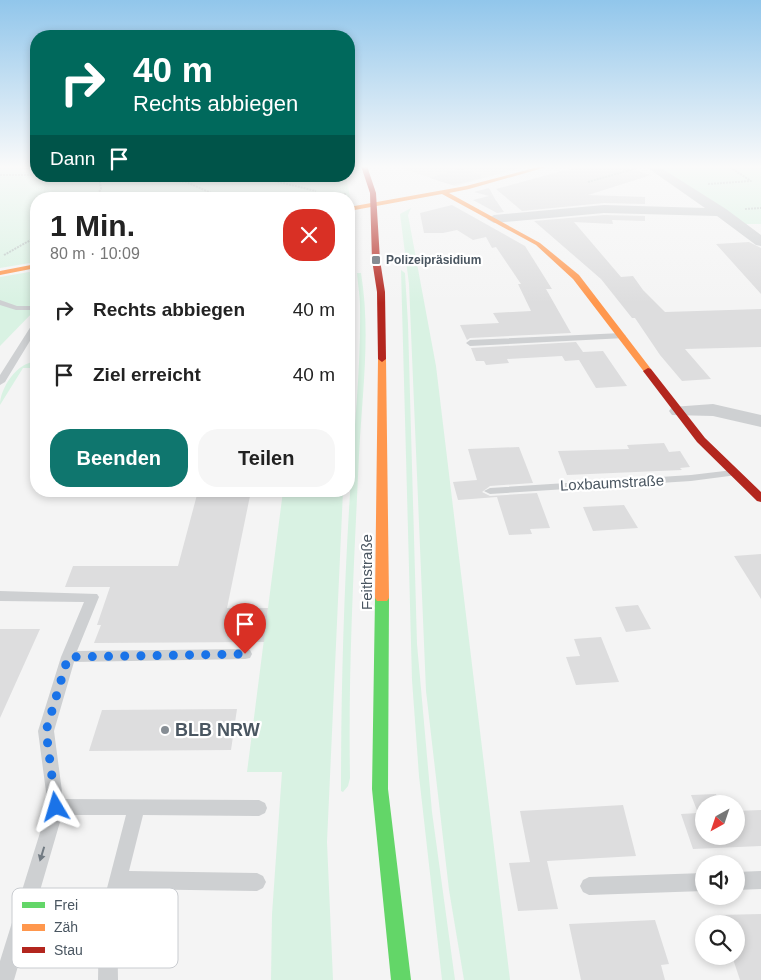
<!DOCTYPE html>
<html lang="de">
<head>
<meta charset="utf-8">
<style>
	body { margin:0; font-family:Helvetica,sans-serif; background:#f6f6f6; color:#222; height:100vh; display:flex; flex-direction:column; font-size:19px; white-space:nowrap }
	* { box-sizing:border-box; margin:0 }
	p { font-size:16px; color:#767676 }
	.icon { flex:none; width:28px; height:28px; fill:none; stroke:currentColor; stroke-width:2; stroke-linecap:round; stroke-linejoin:round }
	.map { position:relative; flex:1; overflow:hidden }
	.sheet { position:absolute; left:30px; top:192px; width:325px; height:305px; display:flex; flex-direction:column; background:#fff; border-radius:20px; box-shadow:0 2px 8px #0003 }
	.sheet>* { flex:none }
	.top-card { position:absolute; left:30px; top:30px; width:325px; height:152px; border-radius:20px; box-shadow:0 2px 8px #0003; background:#00695c; color:#fff; overflow:hidden }
	.needle { width:32px; rotate:220deg }
	.controls { position:absolute; left:695px; top:795px; display:grid; gap:10px }
	.controls a { display:grid; place-items:center; width:50px; height:50px; border-radius:50%; background:#fff; box-shadow:0 2px 8px #0003; font-size:25px }
	.pin { position:absolute; display:grid; place-items:center; width:42px; height:42px; color:#fff; margin:-51px -21px; border-radius:50% 50% 50% 0; rotate:-45deg; box-shadow:0 0 5px #0007 }
	.pin .icon { rotate:45deg }
	.me { position:absolute; width:55px; margin:-28px; rotate:353deg; stroke-linejoin:round; filter:drop-shadow(0 0 4px #0008) }
	.turn { display:flex; align-items:center; gap:18px; height:105px; padding:0 20px; font-size:22px }
	.turn .icon { width:65px; height:65px; stroke-width:2.5 }
	.turn b { display:block; font-size:35px; line-height:42px }
	.then { display:flex; align-items:center; height:48px; padding:0 20px; background:#0003; gap:10px; font-size:19px }
	.round { display:grid; place-items:center; flex:none; width:52px; height:52px; border-radius:20px; background:#f6f6f6 }
	.head { display:flex; align-items:center; justify-content:space-between; height:85px; padding:0 20px }
	h1 { font-size:30px; font-weight:700; line-height:38px }
	.primary-button { display:flex; gap:10px; margin-top:auto; padding:10px 20px }
	.primary-button a { flex:1; height:58px; border-radius:20px; background:#0f766e; color:#fff; font-size:20px; font-weight:700; line-height:58px; text-align:center }
	.primary-button a+a { background:#f6f6f6; color:#222 }
	ul { padding:0; list-style:none }
	li { display:flex; align-items:center; gap:15px; height:65px; padding:0 20px }
	li div { flex:1 }
	li b { display:block; font-size:19px }
	li em { font-style:normal }
	.map>svg:first-child { display:block }
	.commercial { fill:#e8e7e3 }
	.green { fill:#d9f2e3 }
	.building { fill:#ddddde }
	.lines { fill:none; stroke-linecap:round; stroke-linejoin:round }
	.path { stroke:#bcc7c4; stroke-width:2; stroke-dasharray:2 1; stroke-linecap:butt }
	.lane { fill:#ced0d2; fill-rule:evenodd }
	.street { fill:#ced0d2; fill-rule:evenodd }
	.fast { fill:#63d668; fill-rule:evenodd }
	.slow { fill:#ff974d; fill-rule:evenodd }
	.jam { fill:#b3261e; fill-rule:evenodd }
	.oneway { fill:#727b83 }
	.route { stroke:#1a73e8; stroke-width:9; stroke-dasharray:0 16.2 }
	.poi-dot { fill:#868d94; stroke:#fff; stroke-width:2 }
	.labels { text-anchor:middle; stroke-width:4.5; stroke-linejoin:round; paint-order:stroke }
	.far-poi-label { font-size:12px; font-weight:bold; fill:#4a5661; stroke:#fff; text-anchor:start }
	.street-label { font-size:15px; fill:#4a5661; stroke:#fff }
	.near-poi-label { font-size:18px; font-weight:bold; fill:#4a5661; stroke:#fff; text-anchor:start }
	.key { fill:#fff; stroke:#c9ccd0; stroke-width:1 }
	.key-label { font-size:14px; fill:#4a5661 }
</style>
</head>
<body>
<div class="map">
<svg width="761" height="980" viewBox="0 0 761 980">
	<rect width="100%" height="100%" fill="#f4f4f4"/>
	<path class="commercial" d="M 395,166 L 528,166 L 455,186 Z"/>
	<path class="green" d="M 0,166 L 36,166 L 36,176 L 346,176 L 350,197 L 349,199 L 36,199 L 36,262 L 0,268 Z
		M 657,166 L 761,166 L 761,224 L 745,224 Z
		M 411,208 L 408,215 L 436,366 L 510,980 L 464,980 L 449,890 L 426,691 L 409,284 L 400,214 Z
		M 349,260 L 352,270 L 353,352 L 349,410 Z
		M 401,270 L 405,273 L 408,324 L 417,644 L 432,812 L 455,980 L 442,980 L 419,776 L 412,680 Z
		M 29,272 L 36,274 L 36,309 L 0,346 L 0,277 Z
		M 357,273 L 361,273 C 371,333 362,395 359,455 C 354,563 348,671 350,778 L 348,786 L 343,792 L 341,791 C 341,686 344,583 351,478 C 355,422 361,363 360,306 C 360,297 358,284 357,273 Z
		M 36,362 L 36,368 L 23,368 L 0,405 C 0,388 18,361 36,362 Z
		M 283,491 L 343,491 L 327,842 L 333,980 L 271,980 L 272,914 L 282,772 L 247,772 Z"/>
	<path class="building" d="M 580,166 L 619,166 L 651,175 L 588,195 L 645,197 L 645,204 L 604,203 L 522,211 L 496,189 Z
		M 460,168 L 481,175 L 482,178 L 452,185 L 430,178 Z
		M 489,188 L 495,199 L 504,212 L 497,213 L 473,200 L 489,196 L 474,192 Z
		M 452,205 L 525,246 L 552,289 L 546,289 L 571,333 L 470,338 L 467,340 L 460,325 L 499,323 L 493,313 L 531,311 L 518,284 L 521,284 L 496,247 L 492,248 L 486,237 L 473,240 L 457,230 L 443,233 L 424,233 L 420,213 Z
		M 604,215 L 645,216 L 645,221 L 612,220 L 613,224 L 574,222 L 621,277 L 633,276 L 643,290 L 665,312 L 761,309 L 761,347 L 685,349 L 711,379 L 682,381 L 660,355 L 635,318 L 632,318 L 601,279 L 534,221 Z
		M 749,242 L 761,248 L 761,294 L 716,244 Z
		M 576,342 L 583,352 L 603,351 L 627,386 L 596,388 L 579,360 L 565,361 L 562,356 L 507,359 L 509,363 L 486,365 L 484,361 L 476,361 L 471,348 Z
		M 664,443 L 669,452 L 680,451 L 690,467 L 680,468 L 682,470 L 567,475 L 558,451 L 629,449 L 627,445 Z
		M 519,447 L 533,483 L 490,486 L 482,492 L 490,496 L 537,493 L 550,528 L 530,529 L 532,534 L 509,535 L 497,497 L 458,500 L 453,482 L 477,480 L 468,449 Z
		M 198,491 L 251,491 L 227,608 L 268,608 L 264,642 L 94,643 L 101,625 L 97,625 L 110,587 L 65,587 L 73,566 L 178,566 Z
		M 624,505 L 638,528 L 593,531 L 583,507 Z
		M 761,554 L 761,599 L 734,556 Z
		M 638,605 L 651,629 L 626,632 L 615,607 Z
		M 0,629 L 40,629 L 0,718 Z
		M 601,637 L 619,682 L 576,685 L 566,657 L 580,656 L 574,639 Z
		M 237,709 L 231,750 L 89,751 L 102,710 Z
		M 716,794 L 718,799 L 728,798 L 730,804 L 704,804 L 704,836 L 736,836 L 736,811 L 761,810 L 761,846 L 693,849 L 681,814 L 698,813 L 691,795 Z
		M 623,805 L 636,856 L 547,861 L 558,909 L 518,911 L 509,863 L 530,862 L 520,811 Z
		M 761,914 L 761,980 L 740,980 L 732,956 L 736,956 L 736,924 L 721,924 L 718,915 Z
		M 655,920 L 669,964 L 661,965 L 665,980 L 581,980 L 569,924 Z"/>
	<g class="lines">
		<path class="path" d="M 0,175 L 36,175
			M 92,176 L 186,182 L 225,199
			M 254,176 L 316,191
			M 588,182 L 637,168
			M 708,184 L 751,181 L 728,166
			M 94,199 L 101,189 L 99,176
			M 185,199 L 303,193 L 346,194
			M 745,209 L 761,208
			M 4,255 L 36,237"/>
		<path class="lane" d="M 0,300 L 17,306 L 36,306 L 36,310 L 16,310 L 0,305 Z
			M 33,323 L 36,323 L 36,331 L 5,382 L 0,385 L 0,375 Z
			M 622,333 L 626,336 L 625,338 L 470,346 L 466,343 L 470,340 Z
			M 733,470 L 737,471 L 738,473 L 737,475 L 691,481 L 490,494 L 484,491 L 490,488 L 691,475 Z
			M 0,591 L 97,594 L 99,597 L 77,651 L 245,649 L 250,650 L 252,654 L 250,658 L 245,659 L 74,662 L 54,731 L 63,799 L 259,800 L 265,803 L 267,808 L 265,813 L 259,816 L 143,815 L 129,871 L 257,873 L 263,876 L 266,882 L 263,888 L 257,891 L 125,889 L 117,919 L 118,980 L 98,980 L 99,919 L 126,815 L 62,815 L 14,980 L 0,980 L 0,961 L 48,807 L 38,731 L 61,657 L 84,602 L 0,601 Z
			M 761,871 L 761,889 L 736,890 L 736,872 Z
			M 704,873 L 704,891 L 589,895 L 583,892 L 580,886 L 583,880 L 589,877 Z"/>
		<path class="street" d="M 645,166 L 658,166 L 726,209 L 761,235 L 761,246 L 756,245 L 717,216 L 604,213 L 494,223 L 487,219 L 494,215 L 604,205 L 705,208 Z
			M 713,404 L 761,415 L 761,427 L 713,416 L 672,415 L 669,411 L 672,407 Z"/>
		<path class="fast" d="M 382,593 L 387,595 L 389,598 L 388,789 L 411,980 L 391,980 L 372,789 L 375,598 L 377,595 Z"/>
		<path class="slow" d="M 542,166 L 550,166 L 469,189 L 449,193 L 540,243 L 579,275 L 651,369 L 651,373 L 645,373 L 573,279 L 536,245 L 442,194 L 349,211 L 349,207 L 466,186 Z
			M 36,264 L 36,268 L 0,275 L 0,271 Z
			M 382,356 L 386,359 L 389,598 L 387,601 L 377,601 L 375,598 L 378,359 Z"/>
		<path class="jam" d="M 361,166 L 367,166 L 376,193 L 380,260 L 385,292 L 386,359 L 382,362 L 378,359 L 377,292 L 372,260 L 370,193 Z
			M 648,368 L 651,369 L 705,438 L 761,492 L 761,502 L 757,501 L 697,442 L 643,371 Z"/>
	</g>
	<defs><path id="oneway-solid" d="M-6-.8H1V-3.2L6.5 0L1 3.2V.8H-6Z" transform="scale(1.25)"/></defs>
	<use class="oneway" href="#oneway-solid" transform="translate(42 854) rotate(107)"/>
	<linearGradient id="sky" x2="0" y2="1"><stop stop-color="#91c6eb"/><stop offset="0.55" stop-color="#fafafa"/><stop offset="1" stop-color="#fafafa" stop-opacity="0"/></linearGradient>
	<rect width="761" height="303" fill="url(#sky)"/>
	<g class="lines">
		<path class="route" d="M 56,807 L 46,731 L 68,657 L 245,654"/>
	</g>
	<g class="poi-dot">
		<rect x="371" y="255" width="10" height="10" rx="2.5"/>
		<circle cx="165" cy="730" r="5"/>
	</g>
	<g class="labels">
		<g class="far-poi-label">
			<text x="386" y="264">Polizeipräsidium</text>
		</g>
		<g class="street-label">
			<text transform="translate(612 483) rotate(-3)" y="5">Loxbaumstraße</text>
			<text transform="translate(367 572) rotate(-90)" y="5">Feithstraße</text>
		</g>
		<g class="near-poi-label">
			<text x="175" y="736">BLB NRW</text>
		</g>
	</g>
	<rect x="12" y="888" width="166" height="80" rx="8" class="key"/>
	<rect x="22" y="902" width="23" height="6" fill="#63d668"/>
	<rect x="22" y="924" width="23" height="7" fill="#ff974d"/>
	<rect x="22" y="947" width="23" height="6" fill="#b3261e"/>
	<g class="key-label">
		<text x="54" y="910">Frei</text>
		<text x="54" y="932">Zäh</text>
		<text x="54" y="955">Stau</text>
	</g>
</svg>
<div class="controls">
<a><svg class="needle" viewBox="-14 -14 28 28"><path d="M0-13l5 13h-10z" fill="#e53935"/><path d="M0 13l5-13h-10z" fill="#767676"/></svg></a>
<a><svg class="icon" aria-label="sound" viewBox="0 0 24 24"><path d="M4 9h4l5-4v14l-5-4H4zM17 9q2 3 0 6"/></svg></a>
<a><svg class="icon" aria-label="search" viewBox="0 0 24 24"><circle cx="10" cy="10" r="6"/><path d="M15 15l6 6"/></svg></a>
</div>
<div class="pin" style="left:245px;top:654px;background:#d93025"><svg class="icon" aria-label="arrive" viewBox="0 0 24 24"><path d="M6 21V4h12l-3 4 3 4H6"/></svg></div>
<svg class="me" style="left:56px;top:807px" viewBox="-20 -20 40 40"><path d="M0-17L14 15 0 8-14 15z" fill="#1a73e8" stroke="#fff" stroke-width="4"/></svg>
<div class="top-card">
<div class="turn"><svg class="icon" aria-label="right" viewBox="0 0 24 24"><path d="M7 20v-9h11M14 6l5 5-5 5"/></svg><div><b>40 m</b>Rechts abbiegen</div></div>
<div class="then">Dann<svg class="icon" aria-label="arrive" viewBox="0 0 24 24"><path d="M6 21V4h12l-3 4 3 4H6"/></svg></div>
</div>
<section class="sheet">
<div class="head"><div><h1>1 Min.</h1><p>80 m · 10:09</p></div><a class="round" style="background:#d93025;color:#fff"><svg class="icon" aria-label="close" viewBox="0 0 24 24"><path d="M6 6l12 12M18 6L6 18"/></svg></a></div>
<ul>
<li><svg class="icon" aria-label="right" viewBox="0 0 24 24"><path d="M7 20v-9h11M14 6l5 5-5 5"/></svg><div><b>Rechts abbiegen</b></div><em>40 m</em></li>
<li><svg class="icon" aria-label="arrive" viewBox="0 0 24 24"><path d="M6 21V4h12l-3 4 3 4H6"/></svg><div><b>Ziel erreicht</b></div><em>40 m</em></li>
</ul>
<div class="primary-button"><a>Beenden</a><a>Teilen</a></div>
</section>
</div>
</body>
</html>
